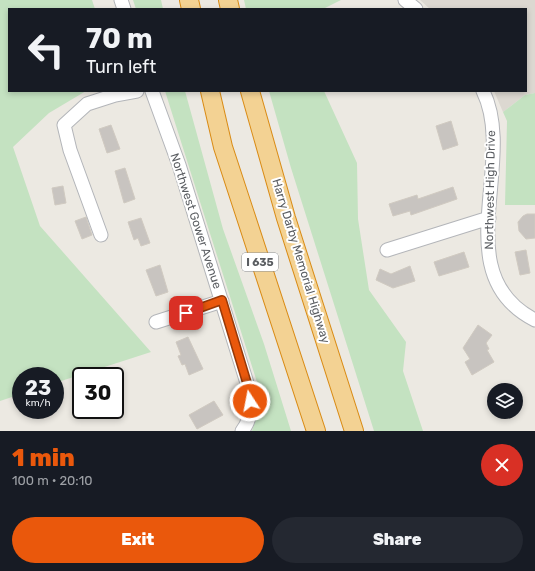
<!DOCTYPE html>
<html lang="en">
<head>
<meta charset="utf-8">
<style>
	body { margin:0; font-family:Rubik,sans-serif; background:#242831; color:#f1f3f6; height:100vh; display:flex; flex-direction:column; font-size:15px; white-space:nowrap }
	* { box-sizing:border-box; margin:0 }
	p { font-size:13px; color:#9ea1a6 }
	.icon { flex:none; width:22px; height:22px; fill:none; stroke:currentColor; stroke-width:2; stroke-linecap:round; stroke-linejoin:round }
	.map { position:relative; height:431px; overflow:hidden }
	.panel { display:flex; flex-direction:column; background:#171b24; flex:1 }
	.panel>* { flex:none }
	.top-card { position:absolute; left:8px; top:8px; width:519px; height:84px; border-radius:0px; box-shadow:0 2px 6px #0003; background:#171b24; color:#f1f3f6; overflow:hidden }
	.tools { position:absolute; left:487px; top:383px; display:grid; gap:8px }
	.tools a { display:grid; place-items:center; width:36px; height:36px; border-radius:50%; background:#171b24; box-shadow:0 2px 6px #0003; font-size:20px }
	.speed { position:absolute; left:12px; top:367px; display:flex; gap:8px; font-size:20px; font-weight:700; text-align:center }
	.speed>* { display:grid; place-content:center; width:52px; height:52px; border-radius:50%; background:#171b24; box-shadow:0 2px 6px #0003; line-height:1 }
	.speed small { font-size:10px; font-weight:400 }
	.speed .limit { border:2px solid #111; border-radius:6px; background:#fff; color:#111 }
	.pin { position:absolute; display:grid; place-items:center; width:34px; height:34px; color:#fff; margin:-17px; border-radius:8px; box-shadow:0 2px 6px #0006 }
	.me { position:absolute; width:44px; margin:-22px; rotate:349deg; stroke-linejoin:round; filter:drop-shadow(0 0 3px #0008) }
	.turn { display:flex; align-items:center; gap:14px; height:84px; padding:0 12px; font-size:18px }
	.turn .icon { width:52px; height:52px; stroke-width:2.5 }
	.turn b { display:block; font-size:28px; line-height:34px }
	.round { display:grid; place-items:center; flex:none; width:42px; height:42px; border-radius:21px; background:#242831 }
	.headline { display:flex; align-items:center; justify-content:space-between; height:68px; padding:0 12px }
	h1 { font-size:24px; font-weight:800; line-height:30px; color:#ea580c }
	.cta { display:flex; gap:8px; margin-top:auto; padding:8px 12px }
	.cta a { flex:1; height:46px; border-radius:24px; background:#ea580c; color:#fff; font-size:16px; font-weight:800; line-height:46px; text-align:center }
	.cta a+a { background:#242831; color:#f1f3f6 }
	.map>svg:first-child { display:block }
	.education { fill:#dcd8d1 }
	.green { fill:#c4e2c1 }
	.building { fill:#c8c4c0; stroke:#d0cac1 }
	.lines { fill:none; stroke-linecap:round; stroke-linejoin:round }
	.minor-casing { stroke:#b3b5b9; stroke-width:15 }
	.highway-casing { stroke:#d98b15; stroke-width:20 }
	.minor { stroke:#fff; stroke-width:13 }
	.highway { stroke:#f3d293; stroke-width:18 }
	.route-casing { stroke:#983908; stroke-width:10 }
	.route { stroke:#ea580c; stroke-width:7 }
	.labels { text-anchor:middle; stroke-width:4; stroke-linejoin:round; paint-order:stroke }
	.shield { fill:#fff; stroke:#8c8e91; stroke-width:1 }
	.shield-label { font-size:11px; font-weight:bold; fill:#5b5e62 }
	.street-label { font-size:12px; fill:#5b5e62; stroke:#fff }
</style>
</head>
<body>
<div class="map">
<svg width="535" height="431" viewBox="0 0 535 431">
	<rect width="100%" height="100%" fill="#ece9e2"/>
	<path class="education" d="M 420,0 L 535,0 L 535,93 L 525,95 L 503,112 L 494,91 L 526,91 L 526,9 L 430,9 Z"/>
	<path class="green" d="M 0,0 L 92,0 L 95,9 L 9,9 L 9,91 L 86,91 L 49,113 L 13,147 L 40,226 L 151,352 L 55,383 L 55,376 L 21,376 L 21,394 L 0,401 Z
		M 133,0 L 161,0 L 163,9 L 136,9 Z
		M 244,0 L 341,0 L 323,9 L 246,9 Z
		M 165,91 L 185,91 L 223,229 L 264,344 L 291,431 L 252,431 L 262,398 Z
		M 269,91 L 324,91 L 357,163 L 358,219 L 369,290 L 406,342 L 403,371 L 423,431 L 374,431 L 291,168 Z
		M 535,93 L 535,205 L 505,205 L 507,121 L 503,112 L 525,95 Z"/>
	<path class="building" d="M 451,121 L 458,145 L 443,150 L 436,126 Z
		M 111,125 L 120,149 L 107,153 L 99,129 Z
		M 125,168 L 135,199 L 124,203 L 115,171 Z
		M 63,186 L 66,203 L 55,205 L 52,188 Z
		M 453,187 L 457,199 L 411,215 L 410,211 L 393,216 L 389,204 L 417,195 L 418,199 Z
		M 527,214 L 535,214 L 535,238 L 526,239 L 519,231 L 518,222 L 523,216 Z
		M 86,217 L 92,235 L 82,239 L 75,221 Z
		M 141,218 L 150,243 L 141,246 L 138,238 L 134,240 L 128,222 Z
		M 526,250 L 530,273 L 520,275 L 515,252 Z
		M 464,252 L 469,267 L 439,276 L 434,262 Z
		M 160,265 L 168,292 L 156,296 L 146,270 Z
		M 410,266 L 415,281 L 393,288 L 376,280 L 380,269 L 391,274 Z
		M 478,325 L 492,335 L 486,343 L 489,349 L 487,350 L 494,362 L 472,375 L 465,362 L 470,359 L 463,348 Z
		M 188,337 L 203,369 L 189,375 L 185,364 L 182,365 L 178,356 L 181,355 L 176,342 Z
		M 214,401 L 223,415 L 197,429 L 189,415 Z"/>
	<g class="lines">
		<defs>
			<path id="minor" d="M 121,0 L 124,9
				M 405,0 L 416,9
				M 152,91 L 179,165 L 247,383 C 251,398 253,418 242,431
				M 483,91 C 518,162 445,274 535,320
				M 101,235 L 70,150 L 64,125 L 87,104 L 115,95 L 137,91
				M 387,250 L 489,218
				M 156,322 L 222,301"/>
			<path id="highway" d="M 189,0 L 191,9
				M 228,0 L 230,9
				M 210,91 L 223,147 L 316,431
				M 250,91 L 286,218 L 354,431"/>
		</defs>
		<use href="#minor" class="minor-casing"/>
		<use href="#highway" class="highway-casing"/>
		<use href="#minor" class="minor"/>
		<use href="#highway" class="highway"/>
	</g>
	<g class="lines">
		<defs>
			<path id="route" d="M 186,313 L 222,300 L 247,383 L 250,401"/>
		</defs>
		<use href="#route" class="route-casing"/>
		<use href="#route" class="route"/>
	</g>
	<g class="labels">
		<rect class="shield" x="242" y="253" width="36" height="18" rx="3"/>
		<g class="shield-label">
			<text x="260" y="266">I 635</text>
		</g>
		<g class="street-label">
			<text transform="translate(490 190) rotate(-89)" y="4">Northwest High Drive</text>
			<text transform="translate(196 221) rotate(72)" y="4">Northwest Gower Avenue</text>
			<text transform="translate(301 261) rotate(73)" y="4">Harry Darby Memorial Highway</text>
		</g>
	</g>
</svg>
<div class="tools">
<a><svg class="icon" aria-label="layers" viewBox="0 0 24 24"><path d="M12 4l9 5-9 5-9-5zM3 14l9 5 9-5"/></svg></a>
</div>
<div class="speed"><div>23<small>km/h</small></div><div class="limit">30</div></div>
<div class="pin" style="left:186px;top:313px;background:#d93025"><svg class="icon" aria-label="arrive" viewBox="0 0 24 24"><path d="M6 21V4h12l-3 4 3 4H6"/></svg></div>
<svg class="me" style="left:250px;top:401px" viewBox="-20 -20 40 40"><circle r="17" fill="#ea580c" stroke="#fff" stroke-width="3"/><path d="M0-11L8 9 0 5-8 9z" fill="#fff"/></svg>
<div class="top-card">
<div class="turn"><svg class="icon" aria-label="left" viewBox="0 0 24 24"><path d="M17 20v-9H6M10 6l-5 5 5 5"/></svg><div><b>70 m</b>Turn left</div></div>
</div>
</div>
<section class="panel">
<div class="headline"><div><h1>1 min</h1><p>100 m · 20:10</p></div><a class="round" style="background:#d93025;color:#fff"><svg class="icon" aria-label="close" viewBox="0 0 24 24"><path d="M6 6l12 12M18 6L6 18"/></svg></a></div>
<div class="cta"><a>Exit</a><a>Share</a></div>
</section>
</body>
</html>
